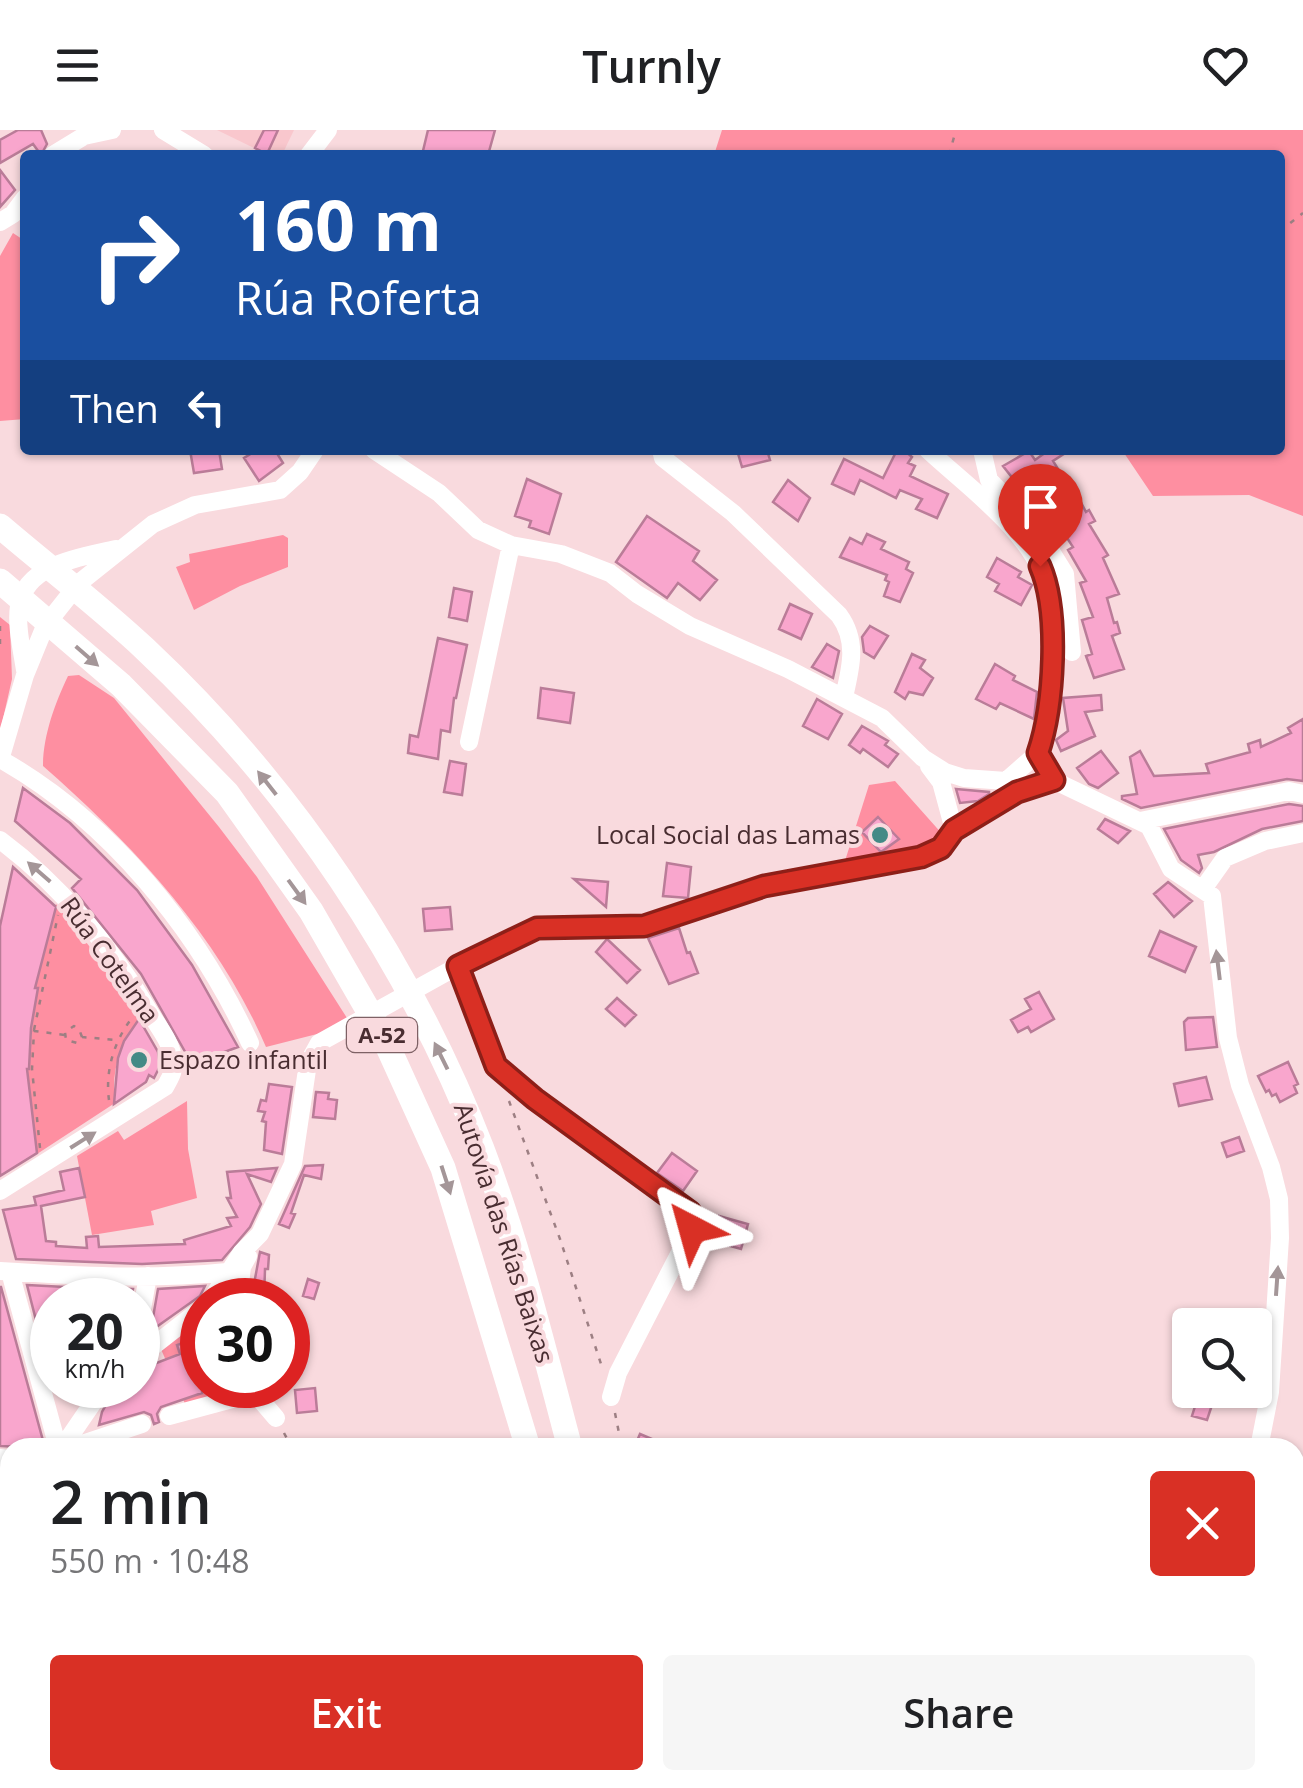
<!DOCTYPE html>
<html lang="en">
<head>
<meta charset="utf-8">
<style>
	body { margin:0; font-family:"Open Sans",sans-serif; background:#f6f6f6; color:#202124; height:100vh; display:flex; flex-direction:column; font-size:38px; white-space:nowrap }
	* { box-sizing:border-box; margin:0 }
	p { font-size:32px; color:#757577 }
	.icon { flex:none; width:55px; height:55px; fill:none; stroke:currentColor; stroke-width:2; stroke-linecap:round; stroke-linejoin:round }
	.map { position:relative; flex:1; overflow:hidden }
	.side { position:absolute; left:0px; top:1308px; width:1305px; height:352px; display:flex; flex-direction:column; background:#fff; border-radius:30px 30px 0 0; box-shadow:0 2px 8px #0004 }
	.side>* { flex:none }
	.hud { position:absolute; left:20px; top:20px; width:1265px; height:305px; border-radius:10px; box-shadow:0 2px 8px #0004; background:#1a4fa0; color:#fff; overflow:hidden }
	.buttons { position:absolute; left:1172px; top:1178px; display:grid; gap:20px }
	.buttons a { display:grid; place-items:center; width:100px; height:100px; border-radius:10px; background:#fff; box-shadow:0 2px 8px #0004; font-size:50px }
	.speed { position:absolute; left:30px; top:1148px; display:flex; gap:20px; font-size:50px; font-weight:700; text-align:center }
	.speed>* { display:grid; place-content:center; width:130px; height:130px; border-radius:50%; background:#fff; box-shadow:0 2px 8px #0004; line-height:1 }
	.speed small { font-size:25px; font-weight:400 }
	.speed .limit { border:15px solid #d22; background:#fff; color:#111 }
	.pin { position:absolute; display:grid; place-items:center; width:85px; height:85px; color:#fff; margin:-102px -42px; border-radius:50% 50% 50% 0; rotate:-45deg; box-shadow:0 0 10px #0007 }
	.pin .icon { rotate:45deg }
	.me { position:absolute; width:110px; margin:-55px; rotate:321deg; stroke-linejoin:round; filter:drop-shadow(0 0 8px #0008) }
	.turn { display:flex; align-items:center; gap:35px; height:210px; padding:0 50px; font-size:45px }
	.turn .icon { width:130px; height:130px; stroke-width:2.5 }
	.turn b { display:block; font-size:70px; line-height:85px }
	.then { display:flex; align-items:center; height:95px; padding:0 50px; background:#0003; gap:20px; font-size:38px }
	.round { display:grid; place-items:center; flex:none; width:105px; height:105px; border-radius:10px; background:#f6f6f6 }
	.summary { display:flex; align-items:center; justify-content:space-between; height:170px; padding:0 50px }
	h1 { font-size:60px; font-weight:600; line-height:75px }
	.primary-button { display:flex; gap:20px; margin-top:auto; padding:20px 50px }
	.primary-button a { flex:1; height:115px; border-radius:10px; background:#d93025; color:#fff; font-size:40px; font-weight:600; line-height:115px; text-align:center }
	.primary-button a+a { background:#f6f6f6; color:#202124 }
	header { display:flex; justify-content:space-between; align-items:center; height:130px; padding:0 50px; background:#fff; font-size:45px; font-weight:600 }
	.map>svg:first-child { display:block }
	.built { fill:#f9c7cd }
	.green { fill:#fe8fa1 }
	.building { fill:#f9a6cd; stroke:#ba7c98; stroke-width:2.5 }
	.lines { fill:none; stroke-linecap:round; stroke-linejoin:round }
	.path { stroke:#9d7f83; stroke-width:2.5; stroke-dasharray:5 8; stroke-linecap:butt }
	.minor { stroke:#fff; stroke-width:18 }
	.highway { stroke:#fff; stroke-width:25 }
	.oneway { fill:#a49698 }
	.route-casing { stroke:#8d1f18; stroke-width:25 }
	.route { stroke:#d93025; stroke-width:18 }
	.poi-dot { fill:#438a86; stroke:#f9dade; stroke-width:4 }
	.labels { text-anchor:middle; stroke-width:8; stroke-linejoin:round; paint-order:stroke }
	.shield { fill:#f9dade; stroke:#7e6165; stroke-width:2.5 }
	.shield-label { font-size:22px; font-weight:bold; fill:#492d31 }
	.poi-label { font-size:25px; fill:#492d31; stroke:#f9dade; text-anchor:end }
	.street-label { font-size:25px; fill:#492d31; stroke:#f9dade }
</style>
</head>
<body>
<header><svg class="icon" aria-label="menu" viewBox="0 0 24 24"><path d="M4 6h16M4 12h16M4 18h16"/></svg>Turnly<svg class="icon" aria-label="heart" viewBox="0 0 24 24"><path d="M12 20l-8-8c-3-5 5-10 8-4 3-6 11-1 8 4z"/></svg></header>
<div class="map">
<svg width="1303" height="1658" viewBox="0 0 1303 1658">
	<rect width="100%" height="100%" fill="#f9dade"/>
	<path class="built" d="M 217,0 L 294,0 L 282,25 L 268,25 Z"/>
	<path class="green" d="M 722,0 L 1303,0 L 1303,386 L 1249,365 L 1153,366 L 1122,320 L 1280,320 L 1280,25 L 714,25 Z
		M 13,103 L 25,111 L 25,289 L 0,291 L 0,126 Z
		M 283,405 L 288,408 L 288,437 L 240,456 L 194,480 L 176,437 L 190,432 L 189,424 Z
		M 0,487 L 10,495 L 12,549 L 0,602 Z
		M 79,545 L 114,568 L 219,697 L 257,747 L 347,888 L 321,903 L 266,917 C 218,805 133,715 43,636 C 43,606 55,573 68,546 Z
		M 895,651 L 944,706 C 919,728 876,731 844,734 L 869,655 Z
		M 56,774 L 112,845 L 140,889 C 119,913 111,942 115,973 L 37,1024 L 27,939 L 29,938 L 35,858 Z
		M 187,971 L 188,1019 L 197,1068 L 151,1081 L 154,1095 L 92,1105 L 77,1026 L 118,1001 L 124,1010 Z
		M 199,1188 L 202,1197 L 202,1255 L 232,1255 L 233,1258 L 186,1276 L 160,1217 Z"/>
	<path class="building" d="M 18,0 L 41,0 L 47,14 L 41,25 L 33,14 L 0,33 L 0,10 Z
		M 264,0 L 278,0 L 267,24 L 255,18 Z
		M 428,0 L 495,0 L 488,25 L 422,25 Z
		M 0,40 L 15,60 L 0,77 Z
		M 190,320 L 219,320 L 222,339 L 194,343 Z
		M 257,320 L 275,320 L 283,333 L 259,351 L 244,328 Z
		M 737,320 L 767,320 L 770,330 L 742,337 Z
		M 897,320 L 904,320 L 912,327 L 908,333 L 915,336 L 910,346 L 948,364 L 937,388 L 916,379 L 922,369 L 900,360 L 896,368 L 860,350 L 854,364 L 832,354 L 844,329 L 883,348 Z
		M 1049,320 L 1070,320 L 1053,331 L 1066,352 L 1069,350 L 1086,382 L 1089,380 L 1095,391 L 1089,394 L 1108,425 L 1103,428 L 1119,464 L 1107,468 L 1114,493 L 1117,492 L 1120,503 L 1112,506 L 1124,539 L 1094,548 L 1086,526 L 1092,524 L 1082,490 L 1093,487 L 1080,453 L 1086,451 L 1068,420 L 1073,417 L 1028,348 L 1018,355 L 1003,336 L 1029,321 L 1035,330 Z
		M 527,349 L 561,364 L 549,404 L 529,397 L 531,391 L 515,386 Z
		M 788,350 L 810,368 L 798,391 L 773,372 Z
		M 647,386 L 699,421 L 693,431 L 717,450 L 700,470 L 678,453 L 667,468 L 616,432 Z
		M 867,404 L 885,412 L 881,419 L 909,432 L 906,439 L 913,443 L 900,472 L 884,466 L 889,452 L 885,450 L 887,445 L 840,427 L 850,408 L 862,414 Z
		M 997,428 L 1021,442 L 1018,447 L 1032,455 L 1021,475 L 995,461 L 999,454 L 987,447 Z
		M 454,458 L 472,462 L 467,491 L 449,487 Z
		M 790,474 L 812,484 L 801,509 L 779,499 Z
		M 870,496 L 888,506 L 874,528 L 864,522 L 862,507 Z
		M 438,508 L 467,515 L 456,568 L 454,568 L 450,602 L 441,600 L 438,629 L 408,623 L 410,605 L 418,607 Z
		M 827,514 L 839,521 L 833,548 L 812,537 Z
		M 912,524 L 925,530 L 920,538 L 933,548 L 923,565 L 909,562 L 905,569 L 895,562 Z
		M 995,534 L 1015,546 L 1013,550 L 1037,562 L 1034,589 L 1000,573 L 996,579 L 976,569 Z
		M 541,558 L 574,563 L 570,593 L 538,588 Z
		M 1101,565 L 1102,580 L 1085,582 L 1095,606 L 1061,621 L 1056,610 L 1068,601 L 1063,568 Z
		M 817,569 L 842,584 L 828,609 L 803,596 Z
		M 1303,589 L 1303,651 L 1287,649 L 1141,678 L 1122,669 L 1122,666 L 1137,664 L 1130,627 L 1140,621 L 1154,646 L 1209,643 L 1206,634 L 1250,622 L 1248,614 L 1260,610 L 1261,617 L 1291,603 L 1288,598 Z
		M 862,596 L 888,611 L 885,615 L 898,624 L 888,637 L 863,619 L 860,623 L 849,615 Z
		M 1101,621 L 1118,643 L 1098,658 L 1089,654 L 1077,638 Z
		M 450,631 L 466,634 L 462,665 L 444,662 Z
		M 23,658 L 70,693 L 137,760 L 192,835 L 238,917 L 192,934 L 141,844 L 72,758 L 81,749 L 15,691 Z
		M 956,659 L 989,662 L 989,664 L 978,671 L 960,673 Z
		M 1289,674 L 1303,676 L 1303,691 L 1262,699 L 1214,722 L 1198,725 L 1202,738 L 1199,743 L 1181,730 L 1164,699 Z
		M 878,687 L 899,709 L 881,722 L 862,702 Z
		M 1105,689 L 1130,701 L 1118,713 L 1098,699 Z
		M 667,733 L 691,737 L 688,768 L 663,766 Z
		M 13,737 L 56,777 L 35,858 L 38,858 L 31,898 L 29,939 L 27,939 L 37,1023 L 0,1046 L 0,796 Z
		M 574,749 L 608,752 L 606,777 Z
		M 1168,752 L 1192,771 L 1174,787 L 1154,764 Z
		M 450,777 L 452,799 L 425,801 L 423,779 Z
		M 679,798 L 687,823 L 690,822 L 698,843 L 669,854 L 648,808 Z
		M 1160,801 L 1196,817 L 1185,842 L 1149,826 Z
		M 607,809 L 640,840 L 627,853 L 596,822 Z
		M 1039,862 L 1054,889 L 1031,902 L 1028,897 L 1018,902 L 1011,890 L 1031,879 L 1025,869 Z
		M 617,868 L 636,885 L 625,896 L 606,879 Z
		M 1213,887 L 1217,917 L 1186,920 L 1184,892 L 1188,888 Z
		M 139,889 L 158,922 L 160,936 L 154,948 L 149,945 L 146,952 L 114,974 L 118,928 L 124,911 Z
		M 1288,932 L 1298,954 L 1294,956 L 1297,963 L 1280,972 L 1276,964 L 1272,966 L 1269,960 L 1266,962 L 1258,946 Z
		M 1206,947 L 1212,969 L 1179,976 L 1174,954 Z
		M 269,954 L 292,957 L 282,1024 L 264,1020 L 266,992 L 262,991 L 265,982 L 258,981 L 261,970 L 266,971 Z
		M 316,962 L 329,963 L 328,969 L 337,970 L 335,989 L 313,987 Z
		M 1239,1007 L 1244,1021 L 1227,1027 L 1222,1013 Z
		M 672,1023 L 697,1041 L 683,1061 L 657,1043 Z
		M 323,1035 L 321,1049 L 304,1045 L 291,1083 L 295,1084 L 289,1098 L 279,1094 L 305,1036 Z
		M 79,1038 L 85,1067 L 41,1076 L 46,1111 L 56,1112 L 56,1116 L 87,1118 L 86,1107 L 98,1106 L 99,1117 L 185,1114 L 184,1110 L 231,1096 L 227,1088 L 237,1087 L 227,1068 L 231,1068 L 227,1042 L 277,1038 L 271,1052 L 247,1044 L 261,1074 L 250,1097 L 222,1130 L 142,1134 L 16,1129 L 3,1080 L 36,1075 L 34,1067 L 64,1060 L 60,1042 Z
		M 719,1086 L 748,1094 L 741,1119 L 712,1111 Z
		M 260,1122 L 269,1125 L 268,1139 L 265,1139 L 264,1170 L 251,1170 Z
		M 308,1149 L 319,1153 L 314,1169 L 303,1166 Z
		M 27,1155 L 85,1158 L 133,1159 L 131,1170 L 52,1170 L 52,1196 L 38,1198 Z
		M 205,1156 L 200,1166 L 138,1210 L 138,1202 L 145,1201 L 152,1193 L 158,1159 Z
		M 0,1157 L 1,1157 L 45,1318 L 0,1316 Z
		M 202,1207 L 202,1263 L 161,1277 L 157,1284 L 159,1292 L 154,1294 L 151,1285 L 144,1282 L 99,1295 L 102,1282 L 117,1255 L 138,1255 L 138,1240 L 180,1224 L 177,1215 Z
		M 315,1258 L 317,1281 L 297,1283 L 295,1260 Z
		M 1197,1270 L 1212,1275 L 1207,1290 L 1192,1286 Z
		M 640,1304 L 671,1317 L 671,1318 L 634,1318 Z"/>
	<g class="lines">
		<path class="path" d="M 949,25 L 956,0
			M 1280,101 L 1303,83
			M 0,496 L 0,521
			M 34,900 L 58,785
			M 82,907 L 79,899 L 74,896 L 65,902 L 66,910 L 77,913 L 82,907 L 116,910
			M 109,970 C 105,941 114,911 132,888
			M 509,971 L 560,1109 L 602,1237
			M 40,1018 L 32,939 L 34,901 L 65,905
			M 615,1283 L 622,1318
			M 284,1303 L 292,1318
			M 586,1650 L 589,1658
			M 710,1650 L 713,1658"/>
		<path class="minor" d="M 163,0 L 204,25
			M 53,25 L 84,6 L 112,0
			M 309,25 L 328,0
			M 0,92 L 13,84 L 25,68
			M 374,320 L 439,363 L 478,400 L 511,415 L 561,424 L 610,443 L 637,464 L 690,496 L 788,539 L 882,588 L 923,628 L 945,642 L 964,648 L 1006,651 L 1017,662
			M 661,320 L 663,328 L 733,383 L 839,485 C 858,511 851,537 844,567
			M 928,320 C 974,363 1042,408 1052,474 L 1048,594 L 1038,623 L 1006,651
			M 982,320 L 989,350 L 1037,399 L 1065,444 L 1072,522
			M 25,540 C 22,520 16,496 19,476 C 26,433 83,427 116,419
			M 469,612 L 511,415
			M 1038,623 L 1053,650 L 1149,696 L 1171,739 L 1212,766 L 1228,908 L 1240,955 L 1271,1037 L 1279,1069 L 1280,1108 L 1270,1262 L 1259,1318
			M 0,629 C 110,691 198,800 250,913
			M 0,630 L 25,545 L 45,496 L 79,453 L 153,394 L 195,375 L 280,360 L 300,342 L 315,320
			M 929,636 L 941,652 L 954,700
			M 1140,691 L 1289,661 L 1303,664
			M 0,710 C 62,756 113,820 152,886 C 160,899 171,913 173,928 C 175,940 171,947 165,957 L 0,1061
			M 1203,759 L 1225,728 L 1265,711 L 1303,703
			M 458,836 L 497,937 L 535,969 L 690,1082 L 694,1090 L 692,1099 L 618,1243 L 611,1267
			M 0,1141 C 76,1146 151,1150 227,1142
			M 10,1142 L 58,1318
			M 211,1170 L 242,1122 L 260,1104 L 293,1034 L 308,933 L 319,913 L 447,842 L 537,798 L 644,796 L 764,756 L 921,727 L 941,717 L 954,700 L 1017,662 L 1053,650
			M 238,1170 L 242,1137 L 248,1126
			M 140,1190 L 148,1146
			M 29,1212 L 52,1208
			M 138,1228 L 202,1178
			M 169,1286 L 247,1265 L 259,1268 L 276,1288
			M 62,1318 L 105,1255
			M 70,1318 L 142,1294
			M 0,1328 L 10,1329
			M 195,1650 L 195,1658
			M 441,1650 L 443,1658
			M 894,1650 L 906,1658
			M 0,1651 L 7,1624 L 10,1539
			M 31,1658 L 33,1650
			M 381,1658 L 385,1650
			M 1075,1658 L 1077,1650"/>
		<path class="highway" d="M 0,396 C 48,437 99,476 145,519 C 292,657 409,831 482,1019 C 519,1116 543,1217 570,1318
			M 0,451 L 121,555 L 227,663 L 311,781 L 383,906 L 443,1038 L 528,1318
			M 621,1650 L 624,1658
			M 666,1650 L 669,1658"/>
	</g>
	<defs><path id="oneway-solid" d="M-6-.8H1V-3.2L6.5 0L1 3.2V.8H-6Z" transform="scale(2.5)"/></defs>
	<g class="oneway">
		<use href="#oneway-solid" transform="translate(87 526) rotate(41)"/>
		<use href="#oneway-solid" transform="translate(267 653) rotate(-128)"/>
		<use href="#oneway-solid" transform="translate(39 742) rotate(-139)"/>
		<use href="#oneway-solid" transform="translate(297 762) rotate(54)"/>
		<use href="#oneway-solid" transform="translate(1218 835) rotate(-97)"/>
		<use href="#oneway-solid" transform="translate(441 926) rotate(-116)"/>
		<use href="#oneway-solid" transform="translate(83 1010) rotate(-32)"/>
		<use href="#oneway-solid" transform="translate(446 1050) rotate(72)"/>
		<use href="#oneway-solid" transform="translate(1277 1151) rotate(-86)"/>
	</g>
	<g class="lines">
		<defs>
			<path id="route" d="M 692,1099 L 694,1090 L 690,1082 L 535,969 L 496,936 L 458,836 L 537,798 L 644,796 L 764,756 L 921,727 L 941,718 L 954,700 L 1017,662 L 1054,650 L 1038,623 C 1054,576 1060,482 1040,436"/>
		</defs>
		<use href="#route" class="route-casing"/>
		<use href="#route" class="route"/>
	</g>
	<g class="poi-dot">
		<circle cx="880" cy="705" r="10"/>
		<circle cx="139" cy="930" r="10"/>
	</g>
	<g class="labels">
		<rect class="shield" x="347" y="888" width="70" height="34" rx="8"/>
		<g class="shield-label">
			<text x="382" y="913">A-52</text>
		</g>
		<g class="poi-label">
			<text x="860" y="714">Local Social das Lamas</text>
			<text x="159" y="939" text-anchor="start">Espazo infantil</text>
		</g>
		<g class="street-label">
			<text transform="translate(110 830) rotate(54)" y="9">Rúa Cotelma</text>
			<text transform="translate(504 1103) rotate(72)" y="9">Autovía das Rías Baixas</text>
		</g>
	</g>
</svg>
<div class="buttons">
<a><svg class="icon" aria-label="search" viewBox="0 0 24 24"><circle cx="10" cy="10" r="6"/><path d="M15 15l6 6"/></svg></a>
</div>
<div class="speed"><div>20<small>km/h</small></div><div class="limit">30</div></div>
<div class="pin" style="left:1040px;top:436px;background:#d93025"><svg class="icon" aria-label="arrive" viewBox="0 0 24 24"><path d="M6 21V4h12l-3 4 3 4H6"/></svg></div>
<svg class="me" style="left:692px;top:1099px" viewBox="-20 -20 40 40"><path d="M0-17L14 15 0 8-14 15z" fill="#d93025" stroke="#fff" stroke-width="4"/></svg>
<div class="hud">
<div class="turn"><svg class="icon" aria-label="right" viewBox="0 0 24 24"><path d="M7 20v-9h11M14 6l5 5-5 5"/></svg><div><b>160 m</b>Rúa Roferta</div></div>
<div class="then">Then<svg class="icon" aria-label="left" viewBox="0 0 24 24"><path d="M17 20v-9H6M10 6l-5 5 5 5"/></svg></div>
</div>
<section class="side">
<div class="summary"><div><h1>2 min</h1><p>550 m · 10:48</p></div><a class="round" style="background:#d93025;color:#fff"><svg class="icon" aria-label="close" viewBox="0 0 24 24"><path d="M6 6l12 12M18 6L6 18"/></svg></a></div>
<div class="primary-button"><a>Exit</a><a>Share</a></div>
</section>
</div>
</body>
</html>
